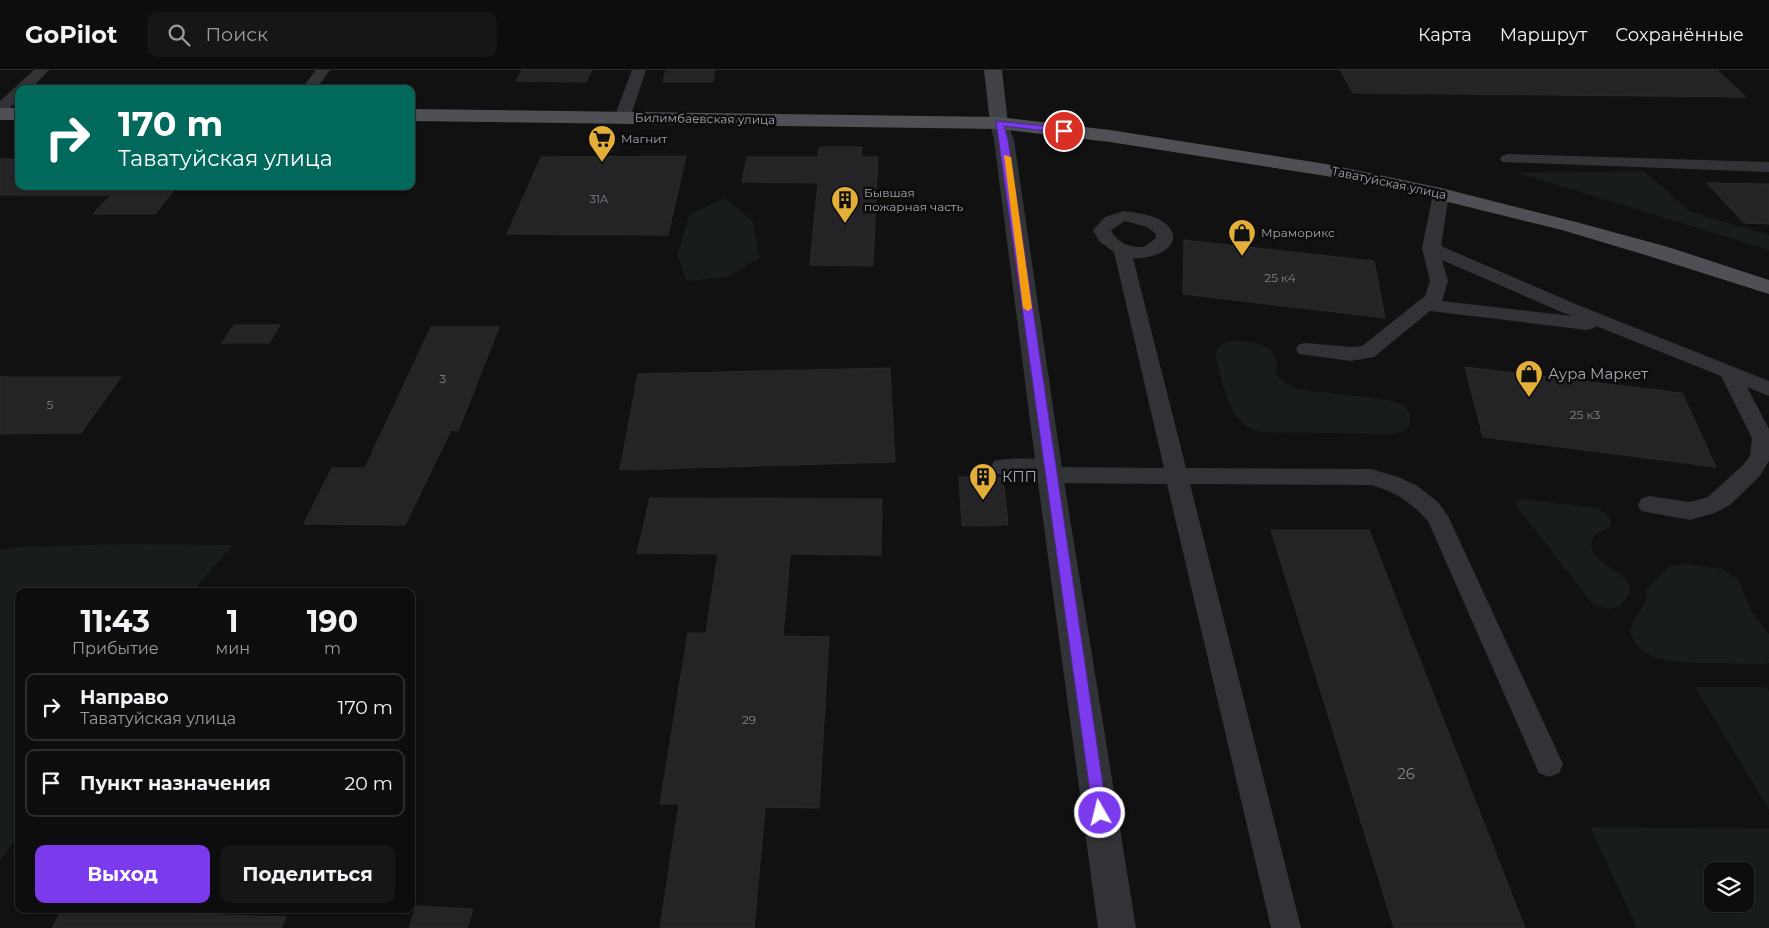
<!DOCTYPE html>
<html lang="ru">
<head>
<meta charset="utf-8">
<style>
	body { margin:0; font-family:Montserrat,sans-serif; background:#161617; color:#f1f3f6; height:100vh; display:flex; flex-direction:column; font-size:19px; white-space:nowrap }
	* { box-sizing:border-box; margin:0 }
	p { font-size:16px; color:#9a9c9e }
	.icon { flex:none; width:28px; height:28px; fill:none; stroke:currentColor; stroke-width:2; stroke-linecap:round; stroke-linejoin:round }
	.map { position:relative; flex:1; overflow:hidden }
	.panel { position:absolute; left:15px; top:518px; width:400px; height:325px; display:flex; flex-direction:column; background:#0d0d0e; border-radius:10px; box-shadow:0 1px 4px #0004,0 0 0 1px #2d2d2e }
	.panel>* { flex:none }
	.hud { position:absolute; left:15px; top:15px; width:400px; height:105px; border-radius:10px; box-shadow:0 1px 4px #0004,0 0 0 1px #2d2d2e; background:#00695c; color:#fff; overflow:hidden }
	.buttons { position:absolute; left:1704px; top:792px; display:grid; gap:10px }
	.buttons a { display:grid; place-items:center; width:50px; height:50px; border-radius:10px; background:#0d0d0e; box-shadow:0 1px 4px #0004,0 0 0 1px #2d2d2e; font-size:25px }
	.pin { position:absolute; display:grid; place-items:center; width:42px; height:42px; color:#fff; margin:-21px; border:2px solid #fff; border-radius:50%; box-shadow:0 1px 5px #0007 }
	.me { position:absolute; width:55px; margin:-28px; rotate:352deg; stroke-linejoin:round; filter:drop-shadow(0 0 4px #0008) }
	.turn { display:flex; align-items:center; gap:18px; height:105px; padding:0 20px; font-size:22px }
	.turn .icon { width:65px; height:65px; stroke-width:2.5 }
	.turn b { display:block; font-size:35px; line-height:42px }
	.eta { display:flex; justify-content:space-evenly; align-items:center; height:85px; text-align:center }
	.eta b { font-size:30px; font-weight:700; line-height:35px }
	.primary-button { display:flex; gap:10px; margin-top:auto; padding:10px 20px }
	.primary-button a { flex:1; height:58px; border-radius:10px; background:#7c3aed; color:#fff; font-size:20px; font-weight:700; line-height:58px; text-align:center }
	.primary-button a+a { background:#161617; color:#f1f3f6 }
	ul { padding:0; list-style:none }
	li { display:flex; align-items:center; gap:15px; height:68px; margin:0 10px 8px; padding:0 10px; border:2px solid #2d2d2e; border-radius:10px }
	li div { flex:1 }
	li b { display:block; font-size:19px }
	li em { font-style:normal }
	header { display:flex; align-items:center; gap:30px; box-sizing:border-box; height:70px; padding:0 25px; background:#0d0d0e; border-bottom:1px solid #2d2d2e }
	header strong { font-size:24px }
	nav { display:flex; gap:28px; margin-inline-start:auto; font-size:18px }
	.search { width:350px; height:45px; background:#161617; display:flex; align-items:center; gap:12px; box-sizing:border-box; padding:0 18px; border-radius:10px; color:#9a9c9e; font-size:19px }
	.map>svg:first-child { display:block }
	.green { fill:#181d19; fill-rule:evenodd }
	.building { fill:#242426; stroke:#2b2b2e }
	.lines { fill:none; stroke-linecap:round; stroke-linejoin:round }
	.service { fill:#323337; fill-rule:evenodd }
	.tertiary { fill:#323337; fill-rule:evenodd }
	.secondary { fill:#404247; fill-rule:evenodd }
	.primary { fill:#4e5056; fill-rule:evenodd }
	.route { fill:#7c3aed; stroke:#51269a }
	.slow { fill:#f59e0b }
	.labels { text-anchor:middle; stroke-width:5; stroke-linejoin:round; paint-order:stroke }
	.far-number-label { font-size:11px; fill:#82868e }
	.far-street-label { font-size:12px; fill:#a3a7b2; stroke:#0c0c0d }
	.far-poi-label { font-size:12px; fill:#a3a7b2; stroke:#0c0c0d; text-anchor:start }
	.number-label { font-size:12px; fill:#82868e }
	.poi-label { font-size:15px; fill:#a3a7b2; stroke:#0c0c0d; text-anchor:start }
	.near-number-label { font-size:15px; fill:#82868e }
</style>
</head>
<body>
<header>
<strong>GoPilot</strong>
<div class="search"><svg class="icon" aria-label="search" viewBox="0 0 24 24"><circle cx="10" cy="10" r="6"/><path d="M15 15l6 6"/></svg>Поиск</div>
<nav><a>Карта</a><a>Маршрут</a><a>Сохранённые</a></nav>
</header>
<div class="map">
<svg width="1769" height="858" viewBox="0 0 1769 858">
	<rect width="100%" height="100%" fill="#111112"/>
	<path class="green" d="M 1643,101 L 1691,142 L 1769,165 L 1769,180 L 1518,103 Z
		M 724,128 L 753,151 L 759,188 L 727,207 L 687,211 L 677,185 L 689,145 Z
		M 1232,271 C 1251,271 1284,275 1275,302 C 1281,311 1288,315 1297,319 L 1389,330 L 1404,335 L 1410,343 L 1409,356 L 1404,361 L 1392,364 L 1261,362 C 1227,355 1224,314 1215,286 C 1215,276 1223,273 1232,271 Z
		M 1521,429 L 1597,438 C 1605,442 1614,448 1610,457 L 1593,466 L 1591,478 C 1599,496 1619,499 1629,514 L 1629,524 L 1619,537 L 1608,539 L 1593,534 L 1517,437 L 1516,433 Z
		M 121,474 L 233,475 L 193,521 L 19,521 L 19,764 L 0,791 L 0,480 L 19,477 Z
		M 1686,494 L 1722,499 L 1738,509 L 1752,542 L 1769,564 L 1769,593 C 1754,596 1738,593 1723,593 C 1693,592 1635,599 1630,558 L 1647,528 L 1646,519 L 1669,496 Z
		M 1695,617 L 1766,617 L 1769,621 L 1769,740 Z
		M 1590,757 L 1769,759 L 1769,858 L 1637,858 ZM 1712,801 L 1745,801 L 1745,834 L 1712,834 Z"/>
	<path class="building" d="M 522,0 L 592,0 L 586,12 L 516,11 Z
		M 666,0 L 715,0 L 713,12 L 663,12 Z
		M 1340,0 L 1717,0 L 1746,27 L 1353,23 Z
		M 819,77 L 862,77 L 861,87 L 878,87 L 873,196 L 810,195 L 818,113 L 742,112 L 747,87 L 818,87 Z
		M 686,86 L 668,165 L 507,164 L 541,87 Z
		M 0,89 L 19,89 L 19,116 L 177,116 L 155,144 L 93,144 L 111,125 L 0,125 Z
		M 1707,113 L 1769,114 L 1769,154 L 1744,153 Z
		M 1184,170 L 1374,191 L 1385,248 L 1183,224 Z
		M 234,255 L 280,255 L 269,273 L 222,273 Z
		M 431,257 L 499,257 L 458,361 L 451,360 L 405,455 L 304,454 L 332,398 L 365,398 Z
		M 1465,297 L 1682,323 L 1716,397 L 1483,367 Z
		M 890,298 L 895,392 L 620,400 L 638,304 Z
		M 0,307 L 121,307 L 81,363 L 0,364 Z
		M 959,407 L 1003,407 L 1008,455 L 962,456 Z
		M 650,428 L 882,429 L 881,485 L 790,484 L 783,566 L 829,567 L 819,738 L 765,737 L 754,858 L 660,858 L 679,734 L 660,734 L 688,563 L 706,563 L 718,484 L 637,483 Z
		M 1271,460 L 1369,460 L 1525,858 L 1394,858 Z
		M 416,836 L 473,839 L 467,858 L 409,858 Z
		M 62,840 L 286,847 L 281,858 L 52,858 Z"/>
	<g class="lines">
		<path class="service" d="M 34,0 L 49,0 L 31,19 L 19,19 L 19,29 L 5,42 L 0,44 L 0,31 Z
			M 316,0 L 330,0 L 316,19 L 301,19 Z
			M 632,0 L 646,0 L 630,48 L 627,51 L 617,51 L 614,48 Z
			M 1508,84 L 1769,92 L 1769,102 L 1502,92 L 1500,89 L 1502,86 Z
			M 1441,119 L 1447,120 L 1449,124 L 1441,176 L 1573,233 L 1769,311 L 1769,326 L 1747,317 L 1769,359 L 1769,391 L 1759,407 L 1730,435 L 1715,443 L 1690,450 L 1641,441 L 1638,435 L 1641,429 L 1649,426 L 1690,432 L 1708,427 L 1743,395 L 1750,386 L 1752,368 L 1721,306 L 1596,256 L 1594,258 L 1587,260 L 1430,241 L 1374,287 L 1351,291 L 1299,284 L 1296,279 L 1299,274 L 1306,273 L 1351,277 L 1362,276 L 1425,226 L 1430,211 L 1422,178 L 1433,124 L 1435,120 ZM 1442,190 L 1559,241 L 1572,246 L 1442,231 L 1448,211 Z
			M 1124,141 C 1138,143 1166,146 1172,162 C 1180,181 1146,190 1133,188 L 1186,398 L 1371,399 L 1398,407 L 1416,415 L 1438,432 L 1448,446 L 1563,694 L 1559,703 L 1549,707 L 1539,703 L 1428,451 C 1412,433 1394,421 1371,415 L 1190,414 L 1301,858 L 1271,858 L 1167,414 L 1050,413 L 1042,411 L 1039,406 L 1002,405 L 994,403 L 991,397 L 994,391 C 1010,387 1042,388 1058,392 L 1060,397 L 1164,398 L 1114,182 L 1099,171 L 1093,160 L 1105,147 ZM 1125,151 L 1147,157 L 1155,163 L 1156,168 L 1144,177 C 1130,178 1117,173 1111,160 Z"/>
		<path class="tertiary" d="M 999,47 L 1006,49 L 1014,70 L 1063,405 L 1136,858 L 1098,858 L 1037,405 L 994,70 L 990,53 L 992,49 Z"/>
		<path class="secondary" d="M 984,0 L 1002,0 L 1008,53 L 1006,57 L 999,59 L 992,57 L 990,53 Z"/>
		<path class="primary" d="M 0,38 L 19,38 L 19,50 L 0,50 Z
			M 411,39 L 999,47 L 1110,60 L 1326,94 L 1441,118 L 1576,152 L 1668,177 L 1769,210 L 1769,224 L 1652,187 L 1562,160 L 1440,130 L 1326,106 L 1110,72 L 999,59 L 411,51 Z"/>
	</g>
	<path class="route" d="M 996,51 L 1064,58 L 1067,61 L 1064,63 L 1004,56 L 1008,70 L 1107,743 L 1105,748 L 1100,750 L 1095,748 L 1093,743 Z"/>
	<path class="slow" d="M 1004,85 L 1011,87 L 1032,238 L 1028,241 L 1023,238 Z"/>
	<defs>
		<symbol id="supermarket-pin" viewBox="-11 -11 22 30"><path d="M0 17L-7.5 6A9.5 9.5 0 1 1 7.5 6Z" fill="#e3af38" stroke="#0c0c0d"/><path d="M-6-5.5h2.5l.6 2H6L4.5 2H-2.5L-4.4-4H-6ZM-1.5 3.2a1.3 1.3 0 1 0 .1 0ZM3 3.2a1.3 1.3 0 1 0 .1 0Z" fill="#111"/></symbol>
		<symbol id="building-pin" viewBox="-11 -11 22 30"><path d="M0 17L-7.5 6A9.5 9.5 0 1 1 7.5 6Z" fill="#e3af38" stroke="#0c0c0d"/><path d="M-4-6H4V6H1V3H-1V6H-4ZM-2.5-4.3h1.7v1.8h-1.7ZM.8-4.3h1.7v1.8H.8ZM-2.5-1h1.7V.8h-1.7ZM.8-1h1.7V.8H.8Z" fill="#111"/></symbol>
		<symbol id="shop-pin" viewBox="-11 -11 22 30"><path d="M0 17L-7.5 6A9.5 9.5 0 1 1 7.5 6Z" fill="#e3af38" stroke="#0c0c0d"/><path d="M-5-2.5h2.3a2.7 3.5 0 0 1 5.4 0H5L5.5 6h-11ZM-1.5-2.5h3a1.5 2.3 0 0 0-3 0Z" fill="#111"/></symbol>
	</defs>
	<g fill-rule="evenodd">
		<use href="#supermarket-pin" x="586" y="53" width="32" height="43"/>
		<use href="#building-pin" x="829" y="114" width="32" height="43"/>
		<use href="#shop-pin" x="1226" y="147" width="32" height="43"/>
		<use href="#shop-pin" x="1513" y="288" width="32" height="43"/>
		<use href="#building-pin" x="967" y="391" width="32" height="43"/>
	</g>
	<g class="labels">
		<g class="far-number-label">
			<text x="599" y="133">31А</text>
		</g>
		<g class="far-street-label">
			<text transform="translate(705 49) rotate(1)" y="4">Билимбаевская улица</text>
			<text transform="translate(1389 113) rotate(12)" y="4">Таватуйская улица</text>
		</g>
		<g class="far-poi-label">
			<text x="621" y="73">Магнит</text>
			<text x="864" y="127">Бывшая<tspan x="864" dy="14">пожарная часть</tspan></text>
			<text x="1261" y="167">Мраморикс</text>
		</g>
		<g class="number-label">
			<text x="1280" y="212">25 к4</text>
			<text x="443" y="313">3</text>
			<text x="50" y="339">5</text>
			<text x="1585" y="349">25 к3</text>
			<text x="749" y="654">29</text>
		</g>
		<g class="poi-label">
			<text x="1548" y="309">Аура Маркет</text>
			<text x="1002" y="412">КПП</text>
		</g>
		<g class="near-number-label">
			<text x="1406" y="709">26</text>
		</g>
	</g>
</svg>
<div class="buttons">
<a><svg class="icon" aria-label="layers" viewBox="0 0 24 24"><path d="M12 4l9 5-9 5-9-5zM3 14l9 5 9-5"/></svg></a>
</div>
<div class="pin" style="left:1064px;top:61px;background:#d93025"><svg class="icon" aria-label="arrive" viewBox="0 0 24 24"><path d="M6 21V4h12l-3 4 3 4H6"/></svg></div>
<svg class="me" style="left:1100px;top:743px" viewBox="-20 -20 40 40"><circle r="17" fill="#7c3aed" stroke="#fff" stroke-width="3"/><path d="M0-11L8 9 0 5-8 9z" fill="#fff"/></svg>
<div class="hud">
<div class="turn"><svg class="icon" aria-label="right" viewBox="0 0 24 24"><path d="M7 20v-9h11M14 6l5 5-5 5"/></svg><div><b>170 m</b>Таватуйская улица</div></div>
</div>
<section class="panel">
<div class="eta">
<div><b>11:43</b><p>Прибытие</p></div>
<div><b>1</b><p>мин</p></div>
<div><b>190</b><p>m</p></div>
</div>
<ul>
<li><svg class="icon" aria-label="right" viewBox="0 0 24 24"><path d="M7 20v-9h11M14 6l5 5-5 5"/></svg><div><b>Направо</b><p>Таватуйская улица</p></div><em>170 m</em></li>
<li><svg class="icon" aria-label="arrive" viewBox="0 0 24 24"><path d="M6 21V4h12l-3 4 3 4H6"/></svg><div><b>Пункт назначения</b></div><em>20 m</em></li>
</ul>
<div class="primary-button"><a>Выход</a><a>Поделиться</a></div>
</section>
</div>
</body>
</html>
